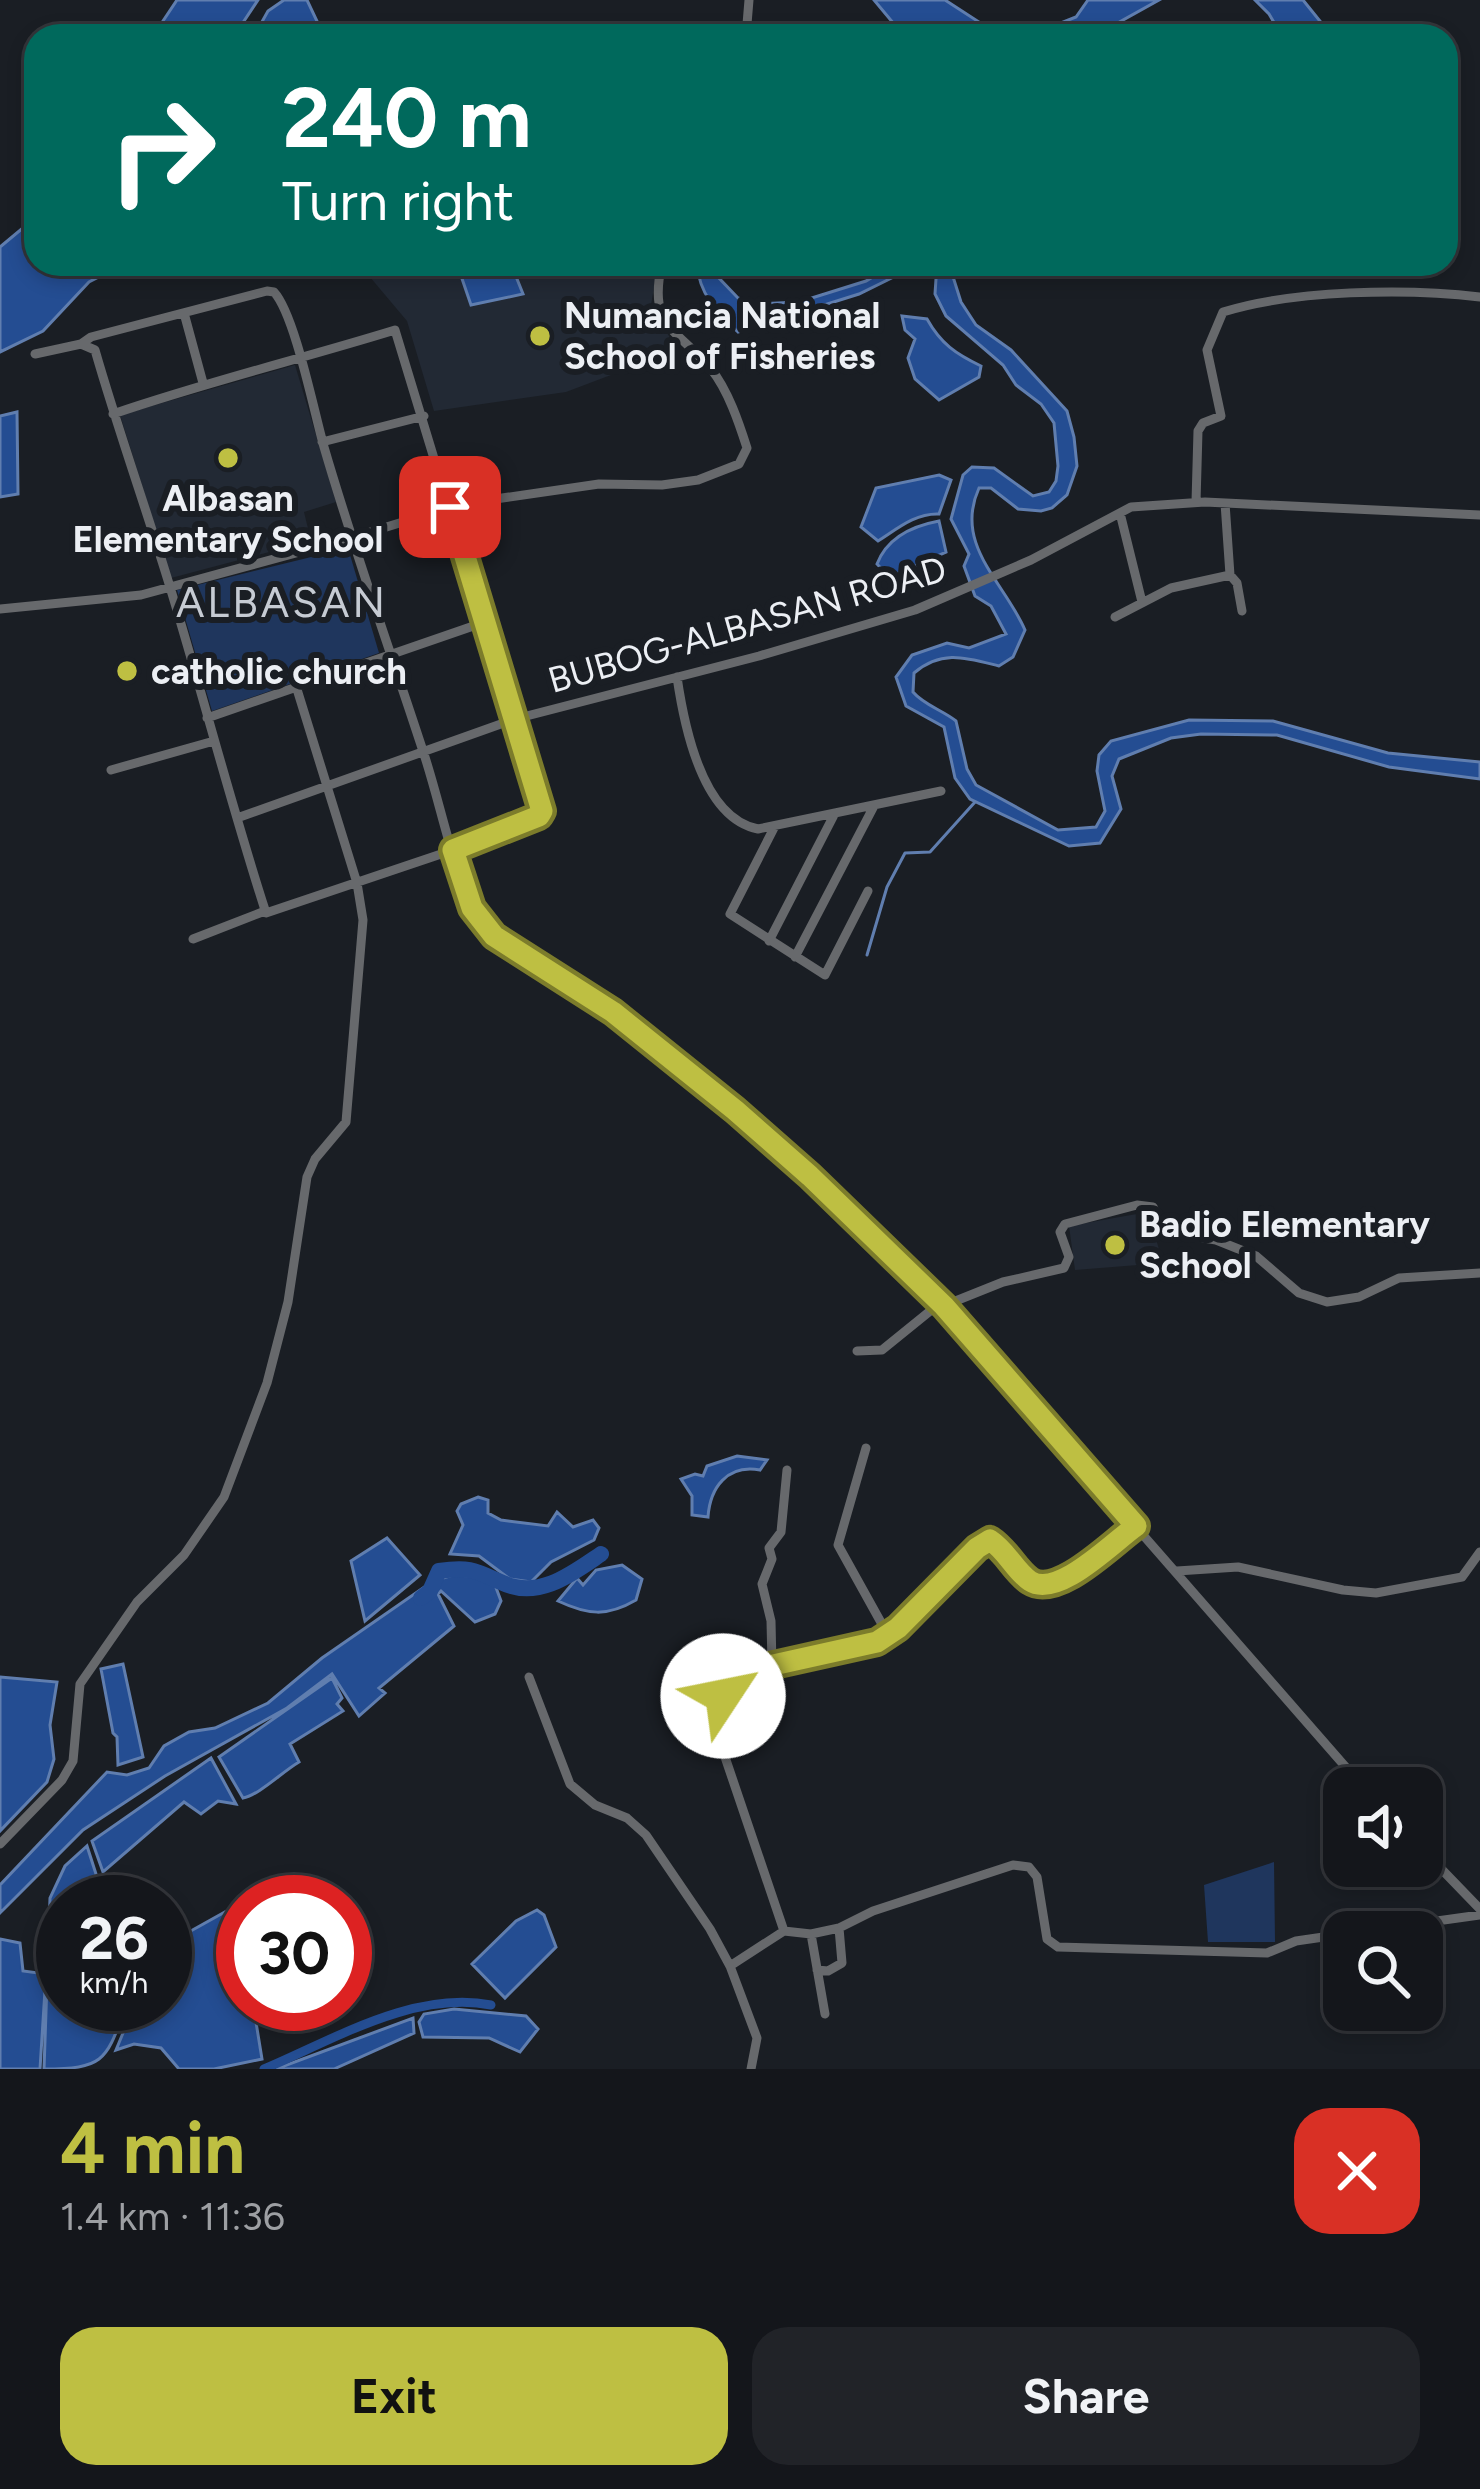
<!DOCTYPE html>
<html lang="en">
<head>
<meta charset="utf-8">
<style>
	body { margin:0; font-family:Figtree,sans-serif; background:#212328; color:#f1f3f6; height:100vh; display:flex; flex-direction:column; font-size:45px; white-space:nowrap }
	* { box-sizing:border-box; margin:0 }
	p { font-size:39px; color:#9d9fa3 }
	.icon { flex:none; width:66px; height:66px; fill:none; stroke:currentColor; stroke-width:2; stroke-linecap:round; stroke-linejoin:round }
	.map { position:relative; height:2069px; overflow:hidden }
	.drawer { display:flex; flex-direction:column; background:#14161b; flex:1 }
	.drawer>* { flex:none }
	.top-card { position:absolute; left:24px; top:24px; width:1434px; height:252px; border-radius:36px; box-shadow:0 6px 18px #0003,0 0 0 3px #33353a; background:#00695c; color:#fff; overflow:hidden }
	.controls { position:absolute; left:1323px; top:1767px; display:grid; gap:24px }
	.controls a { display:grid; place-items:center; width:120px; height:120px; border-radius:24px; background:#14161b; box-shadow:0 6px 18px #0003,0 0 0 3px #33353a; font-size:60px }
	.speed { position:absolute; left:36px; top:1875px; display:flex; gap:24px; font-size:60px; font-weight:700; text-align:center }
	.speed>* { display:grid; place-content:center; width:156px; height:156px; border-radius:50%; background:#14161b; box-shadow:0 6px 18px #0003,0 0 0 3px #33353a; line-height:1 }
	.speed small { font-size:30px; font-weight:400 }
	.speed .limit { border:18px solid #d22; background:#fff; color:#111 }
	.pin { position:absolute; display:grid; place-items:center; width:102px; height:102px; color:#fff; margin:-51px; border-radius:24px; box-shadow:0 6px 18px #0006 }
	.me { position:absolute; width:132px; margin:-66px; rotate:56deg; stroke-linejoin:round; filter:drop-shadow(0 0 9px #0008) }
	.turn { display:flex; align-items:center; gap:42px; height:252px; padding:0 60px; font-size:54px }
	.turn .icon { width:156px; height:156px; stroke-width:2.5 }
	.turn b { display:block; font-size:84px; line-height:102px }
	.round { display:grid; place-items:center; flex:none; width:126px; height:126px; border-radius:36px; background:#212328 }
	.overview { display:flex; align-items:center; justify-content:space-between; height:204px; padding:0 60px }
	h1 { font-size:72px; font-weight:700; line-height:90px; color:#bebf42 }
	.cta { display:flex; gap:24px; margin-top:auto; padding:24px 60px }
	.cta a { flex:1; height:138px; border-radius:36px; background:#bebf42; color:#111; font-size:48px; font-weight:700; line-height:138px; text-align:center }
	.cta a+a { background:#212328; color:#f1f3f6 }
	.map>svg:first-child { display:block }
	.built { fill:#222934 }
	.green { fill:#1f365d }
	.water { fill:#244d92; stroke:#607eaf; stroke-width:3 }
	.lines { fill:none; stroke-linecap:round; stroke-linejoin:round }
	.stream { stroke:#607eaf; stroke-width:3 }
	.canal { stroke:#244d92; stroke-width:9 }
	.river { stroke:#244d92; stroke-width:16 }
	.minor { stroke:#67696c; stroke-width:9 }
	.route-casing { stroke:#7c7c2b; stroke-width:30 }
	.route { stroke:#bebf42; stroke-width:21 }
	.poi-dot { fill:#bebf42; stroke:#1a1e24; stroke-width:4.5 }
	.labels { text-anchor:middle; stroke-width:12; stroke-linejoin:round; paint-order:stroke }
	.poi-label { font-size:36px; font-weight:bold; fill:#eceff4; stroke:#1a1e24; text-anchor:start }
	.street-label { font-size:36px; fill:#eceff4; stroke:#1a1e24 }
	.quarter-label { font-size:42px; letter-spacing:3px; fill:#c6cbd3; stroke:#1a1e24 }
</style>
</head>
<body>
<div class="map">
<svg width="1480" height="2069" viewBox="0 0 1480 2069">
	<rect width="100%" height="100%" fill="#1a1e24"/>
	<path class="built" d="M 359,264 L 658,264 L 651,305 L 677,350 L 566,392 L 434,411 L 407,321 Z
		M 295,365 L 336,502 L 304,512 L 311,541 L 171,578 L 120,415 Z
		M 1148,1212 L 1163,1263 L 1075,1270 L 1069,1226 Z"/>
	<path class="green" d="M 348,548 L 379,653 L 212,711 L 177,590 Z
		M 1274,1862 L 1275,1942 L 1208,1942 L 1204,1885 Z"/>
	<path class="water" d="M 177,0 L 258,0 L 234,36 L 153,36 Z
		M 284,0 L 307,0 L 324,36 L 254,36 L 268,11 Z
		M 874,0 L 945,0 L 985,26 L 1016,36 L 904,36 Z
		M 1088,0 L 1159,0 L 1116,24 L 1106,36 L 1028,36 L 1076,17 Z
		M 1255,0 L 1303,0 L 1332,36 L 1282,36 L 1269,14 Z
		M 36,217 L 36,264 L 124,264 L 89,282 L 43,331 L 0,352 L 0,247 Z
		M 457,264 L 511,264 L 523,294 L 471,305 Z
		M 697,264 L 717,264 L 718,277 L 738,298 L 757,304 L 799,302 L 866,281 L 894,264 L 920,264 L 859,294 L 738,332 C 716,312 699,293 697,264 Z
		M 937,264 L 949,264 L 961,302 L 976,325 L 1011,350 L 1067,411 L 1074,437 L 1077,466 L 1067,495 L 1052,508 L 1041,511 L 1018,509 L 991,488 L 979,488 C 953,545 1005,583 1025,630 L 1013,657 L 999,666 C 967,658 942,649 914,673 L 913,692 C 924,705 942,710 956,721 L 967,769 L 976,785 L 1058,830 L 1096,827 L 1105,811 L 1097,771 L 1099,755 L 1111,741 L 1189,720 L 1273,721 L 1388,753 L 1480,762 L 1480,779 L 1389,767 L 1277,735 L 1201,734 L 1171,738 L 1119,759 L 1112,776 L 1121,809 L 1100,843 L 1069,846 L 970,799 L 955,778 L 944,727 L 906,706 L 896,677 L 912,655 L 947,643 L 969,648 L 1006,634 L 991,606 L 975,596 L 964,566 L 969,554 L 951,519 L 963,475 L 972,467 L 994,468 L 1033,496 L 1049,492 L 1056,481 L 1058,466 L 1054,423 L 1041,404 L 1016,385 L 1003,365 L 946,316 L 935,294 Z
		M 902,316 L 927,319 C 941,344 956,354 981,366 L 979,377 L 939,400 L 915,379 L 908,358 L 915,339 L 905,330 Z
		M 17,412 L 18,494 L 0,497 L 0,416 Z
		M 939,475 L 951,480 L 939,514 C 915,513 897,529 878,541 L 861,527 L 876,488 Z
		M 939,521 L 946,552 L 889,577 L 877,564 C 887,538 912,526 939,521 Z
		M 737,1456 L 767,1460 L 760,1470 C 727,1464 710,1488 708,1517 L 692,1515 L 692,1496 L 681,1479 L 695,1474 L 703,1476 L 707,1466 Z
		M 478,1497 L 488,1500 L 488,1513 L 501,1520 L 548,1526 L 557,1512 L 573,1527 L 593,1520 L 599,1528 L 594,1540 L 551,1562 L 531,1582 L 510,1579 L 479,1556 L 450,1554 L 463,1525 L 457,1511 L 461,1504 Z
		M 387,1538 L 420,1575 L 365,1621 L 351,1561 Z
		M 622,1565 L 642,1579 L 636,1600 C 607,1617 588,1615 558,1601 L 577,1578 L 583,1585 L 596,1570 Z
		M 453,1575 L 492,1577 L 501,1601 L 495,1614 L 475,1622 L 441,1591 L 438,1594 L 454,1626 L 379,1688 L 385,1693 L 359,1716 L 332,1674 L 287,1708 L 165,1776 L 83,1830 L 0,1913 L 0,1885 L 107,1772 L 127,1775 L 149,1768 L 164,1746 L 189,1732 L 215,1728 L 268,1703 L 322,1658 L 433,1581 Z
		M 123,1664 L 143,1757 L 118,1765 L 117,1737 L 113,1733 L 101,1669 Z
		M 0,1677 L 57,1682 L 50,1725 L 54,1759 L 47,1782 L 0,1831 Z
		M 332,1678 L 342,1698 L 337,1704 L 343,1711 L 290,1744 L 299,1762 C 282,1772 259,1795 243,1798 L 219,1757 Z
		M 211,1758 L 236,1804 L 218,1801 L 201,1814 L 184,1802 L 103,1872 L 92,1841 Z
		M 87,1846 L 105,1902 L 63,1902 L 63,2004 L 127,2004 C 106,2059 107,2069 44,2069 L 50,1898 L 65,1866 Z
		M 241,1903 L 243,1974 L 234,1978 C 235,1995 245,2000 254,2010 L 262,2059 L 214,2069 L 179,2069 L 161,2048 L 134,2044 L 116,2050 L 135,2004 L 165,2004 L 165,1954 L 171,1942 Z
		M 537,1910 L 544,1915 L 556,1947 L 505,1998 L 472,1964 L 516,1921 Z
		M 0,1939 L 20,1943 L 23,1971 L 46,1974 L 40,2069 L 0,2069 Z
		M 454,2009 L 526,2016 L 538,2029 L 520,2052 L 489,2038 L 423,2037 L 419,2022 L 424,2014 Z
		M 413,2018 L 414,2033 L 334,2069 L 276,2069 Z"/>
	<g class="lines">
		<path class="stream" d="M 867,955 L 887,887 L 905,853 L 930,852 L 975,802"/>
		<path class="canal" d="M 264,2069 C 333,2040 414,1990 491,2005"/>
		<path class="river" d="M 421,1598 L 430,1591 L 439,1571 C 470,1566 476,1571 503,1583 C 539,1600 573,1573 601,1554"/>
		<path class="minor" d="M 746,36 L 749,0
			M 184,313 L 203,383
			M 35,354 L 81,344
			M 113,414 C 206,382 301,359 395,330 L 542,814 L 453,850 L 266,913 C 231,805 203,695 170,587 C 146,508 118,430 95,350 L 81,344 L 91,337 L 267,291 L 274,292 C 295,315 314,412 324,447 C 354,550 390,650 423,751 C 440,802 450,858 472,908 C 492,952 554,977 593,1001 C 627,1021 657,1048 688,1072 C 779,1144 862,1224 943,1306 L 1364,1788
			M 322,442 L 424,416
			M 1196,502 L 1198,431 L 1203,423 L 1221,416 L 1207,350 L 1223,312 C 1294,290 1406,288 1480,297
			M 1225,503 L 1230,575
			M 1120,513 L 1142,602
			M 0,609 L 141,595 L 351,538 L 461,504 L 599,484 L 662,485 L 698,480 L 739,464 L 747,448 C 739,423 728,390 711,369 C 678,329 647,328 662,264
			M 1115,617 L 1171,588 L 1230,575 L 1237,583 L 1242,611
			M 677,677 C 684,725 702,818 758,829 L 941,791
			M 207,718 L 485,622
			M 111,770 L 214,741
			M 237,818 L 515,719 L 759,656 L 915,610 L 1031,560 L 1131,507 L 1205,502 L 1480,515
			M 775,826 L 730,914 L 825,975 L 868,891
			M 193,939 L 265,911
			M 769,941 L 834,815
			M 795,957 L 874,806
			M 943,1306 L 1003,1282 L 1064,1268 L 1069,1257 L 1060,1232 L 1065,1224 L 1137,1205 L 1153,1207 L 1167,1232 L 1216,1240 L 1256,1256 L 1299,1293 L 1327,1302 L 1359,1297 L 1399,1278 L 1480,1273
			M 857,1351 L 882,1350 L 940,1303
			M 866,1448 L 838,1545 L 888,1635
			M 1177,1571 L 1238,1567 L 1343,1590 L 1376,1593 L 1462,1577 L 1480,1552
			M 772,1666 L 771,1621 L 762,1584 L 772,1559 L 769,1548 L 781,1532 L 787,1470
			M 529,1677 L 570,1784 L 595,1805 L 627,1818 L 646,1835 L 710,1929 L 730,1966
			M 0,1844 L 62,1780 L 73,1761 L 80,1684 L 137,1602 L 184,1555 L 224,1497 L 267,1383 L 288,1302 L 307,1177 L 315,1159 L 346,1122 L 363,920 L 357,883 L 296,686
			M 1422,1849 L 1480,1909
			M 784,1931 L 724,1754 L 730,1716 L 723,1696 L 725,1682 L 733,1674 L 877,1642 L 898,1628 L 977,1548 L 990,1540 C 1007,1551 1015,1571 1030,1581 C 1058,1599 1112,1543 1136,1526
			M 1358,1932 L 1480,1915
			M 811,1934 L 825,2014
			M 817,1970 L 828,1971 L 842,1963 L 839,1928
			M 751,2069 L 757,2038 L 730,1966 L 784,1931 L 811,1934 L 839,1928 L 873,1911 L 1013,1865 L 1029,1867 L 1037,1877 L 1047,1939 L 1058,1947 L 1267,1953 L 1296,1941 L 1344,1934"/>
	</g>
	<g class="lines">
		<defs>
			<path id="route" d="M 450,507 L 542,811 L 539,816 L 453,850 L 472,908 L 494,936 L 613,1012 L 735,1110 L 810,1176 L 944,1306 L 1136,1526 C 1112,1543 1058,1599 1030,1581 C 1015,1571 1007,1551 990,1540 L 977,1548 L 898,1628 L 877,1642 L 733,1674 L 725,1682 L 723,1696"/>
		</defs>
		<use href="#route" class="route-casing"/>
		<use href="#route" class="route"/>
	</g>
	<g class="poi-dot">
		<circle cx="540" cy="336" r="12"/>
		<circle cx="228" cy="458" r="12"/>
		<circle cx="127" cy="671" r="12"/>
		<circle cx="1115" cy="1245" r="12"/>
	</g>
	<g class="labels">
		<g class="poi-label">
			<text x="564" y="328">Numancia National<tspan x="564" dy="41">School of Fisheries</tspan></text>
			<text x="228" y="511" text-anchor="middle">Albasan<tspan x="228" dy="41">Elementary School</tspan></text>
			<text x="151" y="684">catholic church</text>
			<text x="1139" y="1237">Badio Elementary<tspan x="1139" dy="41">School</tspan></text>
		</g>
		<g class="street-label">
			<text transform="translate(747 624) rotate(-16)" y="13">BUBOG-ALBASAN ROAD</text>
		</g>
		<g class="quarter-label">
			<text x="282" y="617">ALBASAN</text>
		</g>
	</g>
</svg>
<div class="controls">
<a><svg class="icon" aria-label="sound" viewBox="0 0 24 24"><path d="M4 9h4l5-4v14l-5-4H4zM17 9q2 3 0 6"/></svg></a>
<a><svg class="icon" aria-label="search" viewBox="0 0 24 24"><circle cx="10" cy="10" r="6"/><path d="M15 15l6 6"/></svg></a>
</div>
<div class="speed"><div>26<small>km/h</small></div><div class="limit">30</div></div>
<div class="pin" style="left:450px;top:507px;background:#d93025"><svg class="icon" aria-label="arrive" viewBox="0 0 24 24"><path d="M6 21V4h12l-3 4 3 4H6"/></svg></div>
<svg class="me" style="left:723px;top:1696px" viewBox="-20 -20 40 40"><circle r="19" fill="#fff"/><path d="M0-13L10 11 0 6-10 11z" fill="#bebf42"/></svg>
<div class="top-card">
<div class="turn"><svg class="icon" aria-label="right" viewBox="0 0 24 24"><path d="M7 20v-9h11M14 6l5 5-5 5"/></svg><div><b>240 m</b>Turn right</div></div>
</div>
</div>
<section class="drawer">
<div class="overview"><div><h1>4 min</h1><p>1.4 km · 11:36</p></div><a class="round" style="background:#d93025;color:#fff"><svg class="icon" aria-label="close" viewBox="0 0 24 24"><path d="M6 6l12 12M18 6L6 18"/></svg></a></div>
<div class="cta"><a>Exit</a><a>Share</a></div>
</section>
</body>
</html>
